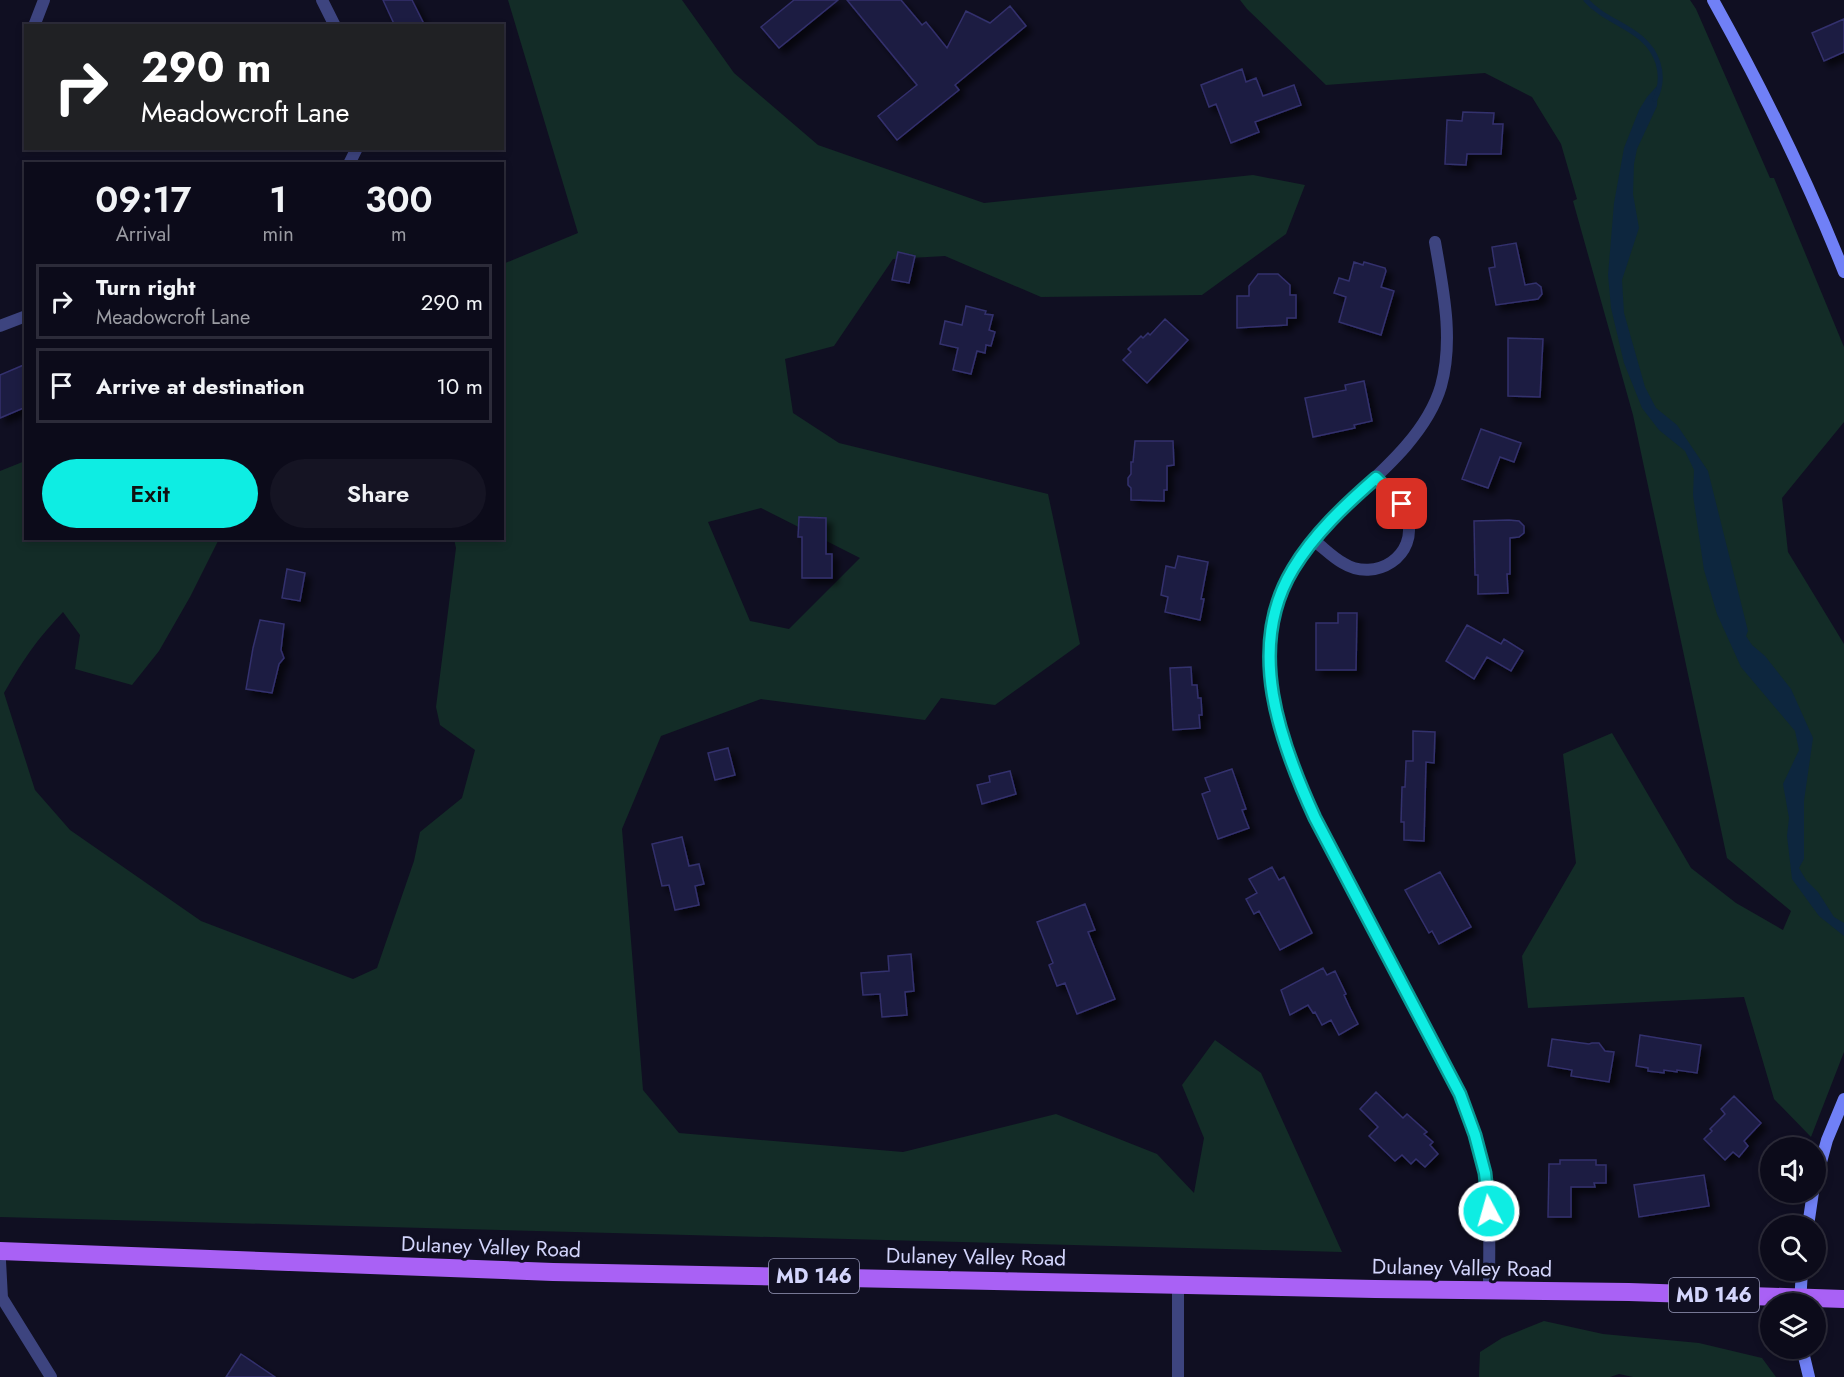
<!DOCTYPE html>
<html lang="en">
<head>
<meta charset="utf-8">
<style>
	body { margin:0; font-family:Jost,sans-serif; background:#151423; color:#f1f3f6; height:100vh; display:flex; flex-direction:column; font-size:22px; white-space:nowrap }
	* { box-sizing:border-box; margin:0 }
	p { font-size:20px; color:#9a9ba2 }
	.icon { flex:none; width:33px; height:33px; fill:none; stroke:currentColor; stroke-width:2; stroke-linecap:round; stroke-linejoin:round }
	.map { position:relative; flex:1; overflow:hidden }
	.sheet { position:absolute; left:24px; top:162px; width:480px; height:378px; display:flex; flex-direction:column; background:#0c0b1a; border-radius:0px; box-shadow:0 3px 9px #0003,0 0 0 2px #2c2b39 }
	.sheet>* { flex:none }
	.hud { position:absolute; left:24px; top:24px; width:480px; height:126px; border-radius:0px; box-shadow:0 3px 9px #0003,0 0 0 2px #2c2b39; background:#202124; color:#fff; overflow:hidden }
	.fabs { position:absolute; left:1760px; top:1137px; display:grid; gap:12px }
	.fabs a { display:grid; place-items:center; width:66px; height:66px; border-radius:50%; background:#0c0b1a; box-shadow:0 3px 9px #0003,0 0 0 2px #2c2b39; font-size:30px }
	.pin { position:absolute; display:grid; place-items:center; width:51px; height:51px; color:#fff; margin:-26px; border-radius:12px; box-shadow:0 3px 9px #0006 }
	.me { position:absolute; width:66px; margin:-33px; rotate:354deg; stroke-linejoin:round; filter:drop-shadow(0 0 4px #0008) }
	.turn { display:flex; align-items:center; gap:21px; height:126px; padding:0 18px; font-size:27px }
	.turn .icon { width:78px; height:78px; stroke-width:2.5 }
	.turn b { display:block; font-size:42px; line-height:51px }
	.eta { display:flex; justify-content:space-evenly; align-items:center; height:102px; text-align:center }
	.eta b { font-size:36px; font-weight:600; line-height:42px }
	.action { display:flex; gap:12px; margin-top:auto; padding:12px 18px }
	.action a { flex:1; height:69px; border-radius:36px; background:#0eede3; color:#111; font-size:24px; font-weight:600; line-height:69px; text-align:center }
	.action a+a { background:#151423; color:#f1f3f6 }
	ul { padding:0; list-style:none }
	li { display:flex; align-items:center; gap:18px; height:75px; margin:0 12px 9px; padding:0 6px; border:3px solid #2c2b39; border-radius:0px }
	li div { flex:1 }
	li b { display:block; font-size:22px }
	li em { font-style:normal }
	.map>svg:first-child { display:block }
	.green { fill:#132c27; fill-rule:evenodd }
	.water { fill:#0d263e }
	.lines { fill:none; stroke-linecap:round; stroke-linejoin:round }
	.stream { stroke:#0d263e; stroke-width:5 }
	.building { fill:#1f1d42; stroke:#33306d; stroke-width:1.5; filter:url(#shadow) }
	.street { stroke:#3d447f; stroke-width:12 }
	.secondary { stroke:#7080f6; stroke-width:12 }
	.primary { stroke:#a961f5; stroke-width:18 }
	.route-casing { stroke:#099a94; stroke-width:15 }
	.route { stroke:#0eede3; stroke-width:10 }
	.labels { text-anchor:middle; stroke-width:6; stroke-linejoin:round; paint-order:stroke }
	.shield { fill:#100f22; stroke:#989abb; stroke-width:1.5 }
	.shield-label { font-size:20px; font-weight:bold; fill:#d3d5fc }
	.street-label { font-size:21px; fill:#d3d5fc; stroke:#100f22 }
</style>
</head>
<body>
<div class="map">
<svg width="1844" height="1377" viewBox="0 0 1844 1377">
	<defs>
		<filter id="shadow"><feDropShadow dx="5.5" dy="5.5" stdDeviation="3" flood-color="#0009"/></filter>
	</defs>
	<rect width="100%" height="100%" fill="#100f22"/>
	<path class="green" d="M 508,0 L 682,0 L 734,73 L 818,145 L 984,203 L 1253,175 L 1305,185 L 1286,234 L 1202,295 L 1041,297 L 945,256 L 893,259 L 834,346 L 785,359 L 793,413 L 839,443 L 1048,494 L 1080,644 L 995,705 L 941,698 L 925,720 L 761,699 L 661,736 L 622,829 L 643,1090 L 679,1133 L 903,1152 L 1056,1114 L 1157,1154 L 1194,1193 L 1204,1138 L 1182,1085 L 1215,1040 L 1261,1073 L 1342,1252 L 0,1217 L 0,471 L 25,461 L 26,538 L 219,539 L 190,597 L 159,651 L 132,685 L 75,669 L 80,635 L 63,612 C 38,638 22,661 4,693 L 35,790 L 70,830 L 201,921 L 353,979 L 377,968 L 414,861 L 420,832 L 462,798 L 475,750 L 440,725 L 436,707 L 456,548 L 454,539 L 502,538 L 503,264 L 578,233 ZM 761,508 L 860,558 L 789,629 L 750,621 L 708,522 Z
		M 1240,0 L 1690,0 L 1696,9 L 1770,178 L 1774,178 L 1844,347 L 1844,422 L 1782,498 L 1788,552 L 1844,644 L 1844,1052 L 1811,1137 L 1774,1099 L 1744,997 L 1528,1008 L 1522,956 L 1576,863 L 1563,754 L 1612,733 L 1691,868 L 1736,903 L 1783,930 L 1791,911 L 1727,858 L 1633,415 L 1573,201 L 1577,199 L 1561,144 L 1532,97 L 1485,73 L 1326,85 L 1247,9 Z
		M 1544,1321 L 1603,1334 L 1699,1343 L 1762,1358 L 1776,1377 L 1633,1377 L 1619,1374 L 1610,1377 L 1479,1377 L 1480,1352 L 1502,1338 Z"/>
	<path class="water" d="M 1658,85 L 1657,106 L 1637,149 L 1634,164 L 1633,194 L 1639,228 L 1622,280 L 1624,313 L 1645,387 L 1656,408 L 1677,425 L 1708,471 L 1748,631 L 1746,636 L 1752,645 L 1765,656 L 1791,689 L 1813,738 L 1804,801 L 1804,859 L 1799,868 L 1806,880 L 1818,892 L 1834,917 L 1844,923 L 1844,936 L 1819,916 L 1792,879 L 1787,836 L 1789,818 L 1783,784 L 1799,750 L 1795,731 L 1741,667 L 1717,614 L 1704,570 L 1693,495 L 1694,470 L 1685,451 L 1659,430 L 1642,408 L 1624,363 L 1611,308 L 1608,275 L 1614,203 L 1624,148 L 1639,110 L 1647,97 Z"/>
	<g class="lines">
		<path class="stream" d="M 1586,0 C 1608,25 1647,28 1658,63 C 1662,76 1661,87 1655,99"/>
	</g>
	<path class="building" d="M 383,0 L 412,0 L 425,26 L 395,26 Z
		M 794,0 L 838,0 L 779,48 L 761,27 Z
		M 847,0 L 901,0 L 922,25 L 926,22 L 947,48 L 966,11 L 990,23 L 1010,6 L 1026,26 L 955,85 L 959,90 L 897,140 L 878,116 L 917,85 Z
		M 1844,19 L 1844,52 L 1824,61 L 1812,33 Z
		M 1242,69 L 1246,82 L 1256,78 L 1263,96 L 1294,85 L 1301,105 L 1255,122 L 1259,132 L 1231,143 L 1216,104 L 1209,107 L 1201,85 Z
		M 1463,112 L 1494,113 L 1493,124 L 1503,124 L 1501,154 L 1467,154 L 1466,165 L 1445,164 L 1447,120 L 1462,121 Z
		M 1516,243 L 1525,285 L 1536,283 L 1541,287 L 1542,294 L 1538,299 L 1496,305 L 1489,268 L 1495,267 L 1492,247 Z
		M 898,252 L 915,256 L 909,283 L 892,280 Z
		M 1354,262 L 1363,265 L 1364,262 L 1385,268 L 1386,271 L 1381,287 L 1394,291 L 1381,335 L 1339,322 L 1346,297 L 1334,293 L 1339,278 L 1349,281 Z
		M 1258,274 L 1278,274 L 1290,285 L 1290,295 L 1296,295 L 1296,318 L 1287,318 L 1287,325 L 1237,328 L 1237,296 L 1249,296 L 1249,286 Z
		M 966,306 L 986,311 L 985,314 L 993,315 L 989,330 L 995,332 L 991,346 L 986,345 L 985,353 L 977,351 L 971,374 L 953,370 L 958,348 L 940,344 L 945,321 L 962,325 Z
		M 1165,319 L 1188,340 L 1147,383 L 1123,360 L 1131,352 L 1128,349 L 1141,336 L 1143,338 L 1148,333 L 1150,335 Z
		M 1508,338 L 1543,339 L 1540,397 L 1508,396 Z
		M 26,364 L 26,407 L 0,418 L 0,375 Z
		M 1364,381 L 1372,421 L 1354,425 L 1355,428 L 1313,437 L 1305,398 L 1346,390 L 1345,385 Z
		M 1481,429 L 1521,443 L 1514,462 L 1500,457 L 1488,488 L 1462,479 Z
		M 1135,441 L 1173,441 L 1174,465 L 1167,466 L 1167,490 L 1164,490 L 1164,501 L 1131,500 L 1131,488 L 1128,485 L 1128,478 L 1131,474 L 1131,462 L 1133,462 Z
		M 799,517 L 826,518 L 826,554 L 832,554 L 832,578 L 802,578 L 802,537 L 798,537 Z
		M 1509,520 L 1519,521 L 1524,526 L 1524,533 L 1519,537 L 1510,538 L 1510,574 L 1507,574 L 1508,593 L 1478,594 L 1478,575 L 1475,575 L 1474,521 Z
		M 1178,556 L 1208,562 L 1201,599 L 1204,599 L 1200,620 L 1165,612 L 1168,597 L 1161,595 L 1166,566 L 1175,568 Z
		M 287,569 L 305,573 L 300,601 L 282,598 Z
		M 1338,613 L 1357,613 L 1356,670 L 1316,670 L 1316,623 L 1338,623 Z
		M 260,620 L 284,624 L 281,650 L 284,658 L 279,664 L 272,693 L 246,689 L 253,648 Z
		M 1467,625 L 1501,644 L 1504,639 L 1523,651 L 1511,671 L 1487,657 L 1474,679 L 1446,661 Z
		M 1191,667 L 1192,685 L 1197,685 L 1198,698 L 1201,698 L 1202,715 L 1199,715 L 1200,728 L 1173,730 L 1170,668 Z
		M 1413,731 L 1435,732 L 1434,763 L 1426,762 L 1424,841 L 1404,840 L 1404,822 L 1401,822 L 1402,787 L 1405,787 L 1406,761 L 1413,761 Z
		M 728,748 L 735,775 L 715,780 L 708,753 Z
		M 1232,769 L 1246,809 L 1242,810 L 1249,828 L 1218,839 L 1202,794 L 1210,791 L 1205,778 Z
		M 1010,771 L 1016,794 L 982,804 L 977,785 L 990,782 L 989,776 Z
		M 682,837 L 689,866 L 699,864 L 704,884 L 695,886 L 699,905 L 675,910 L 669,885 L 662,886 L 652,844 Z
		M 1272,867 L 1279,880 L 1284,877 L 1312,933 L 1280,950 L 1259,911 L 1254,914 L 1246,899 L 1257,893 L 1249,879 Z
		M 1440,872 L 1471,927 L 1439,944 L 1432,931 L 1429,933 L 1405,890 Z
		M 1085,904 L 1095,930 L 1088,932 L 1115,999 L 1077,1014 L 1065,983 L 1057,986 L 1049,965 L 1053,963 L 1037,922 Z
		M 911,954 L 914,991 L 905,992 L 907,1015 L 882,1017 L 880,994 L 863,995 L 861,973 L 889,971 L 888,956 Z
		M 1323,968 L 1327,975 L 1335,971 L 1346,994 L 1344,995 L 1349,1006 L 1358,1024 L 1339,1035 L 1331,1020 L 1322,1025 L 1315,1012 L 1313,1013 L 1308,1005 L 1290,1015 L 1281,990 Z
		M 1640,1035 L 1701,1045 L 1697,1073 L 1677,1070 L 1677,1072 L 1664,1070 L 1664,1073 L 1648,1071 L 1648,1068 L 1636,1066 Z
		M 1552,1039 L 1589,1044 L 1592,1043 L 1599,1043 L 1605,1051 L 1614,1052 L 1609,1082 L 1571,1076 L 1572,1070 L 1548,1066 Z
		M 1376,1092 L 1403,1118 L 1407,1114 L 1427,1132 L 1424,1134 L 1433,1142 L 1430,1145 L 1438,1154 L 1425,1167 L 1416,1159 L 1411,1164 L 1402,1155 L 1395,1161 L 1369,1136 L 1378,1127 L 1360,1109 Z
		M 1734,1096 L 1761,1123 L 1744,1141 L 1748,1146 L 1739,1157 L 1733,1152 L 1725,1160 L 1704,1139 L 1712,1131 L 1710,1129 L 1725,1114 L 1721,1109 Z
		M 1560,1160 L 1596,1160 L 1596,1165 L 1606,1165 L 1606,1183 L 1594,1183 L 1595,1187 L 1571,1187 L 1571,1217 L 1548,1217 L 1549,1164 L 1560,1164 Z
		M 1704,1175 L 1709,1206 L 1639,1217 L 1634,1185 Z
		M 241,1354 L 275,1377 L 226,1377 Z"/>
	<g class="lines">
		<path class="street" d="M 322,0 L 335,26
			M 34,26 L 44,0
			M 349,164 L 357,148
			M 1435,242 C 1443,289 1454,339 1441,386 C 1428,431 1386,468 1352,499 C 1323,526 1291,561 1278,600 C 1254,674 1284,752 1315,818 L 1460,1094 C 1469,1120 1480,1146 1485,1174 C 1491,1212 1489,1252 1489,1290
			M 0,326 L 26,316
			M 1313,540 C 1323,547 1332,557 1343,563 C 1375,583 1419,556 1407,517 C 1402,501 1388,490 1376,478
			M 0,1261 L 2,1298 L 51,1377
			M 1178,1284 L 1178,1377"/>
		<path class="secondary" d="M 1713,0 C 1762,88 1807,179 1844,272
			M 1815,1184 L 1827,1140 L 1844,1099
			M 1808,1226 L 1813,1192
			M 1800,1304 L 1802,1270
			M 1802,1348 L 1809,1377"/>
		<path class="primary" d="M 0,1251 L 553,1272 L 1375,1289 L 1629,1292 L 1844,1299"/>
	</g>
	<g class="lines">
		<defs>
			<path id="route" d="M 1402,504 L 1376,478 C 1345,505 1314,534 1293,569 C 1245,648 1280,742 1315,818 L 1460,1094 L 1475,1135 L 1485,1173 L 1489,1211"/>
		</defs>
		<use href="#route" class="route-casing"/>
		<use href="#route" class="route"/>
	</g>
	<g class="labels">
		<g class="shield">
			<rect x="769" y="1259" width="90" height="34" rx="4.5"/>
			<rect x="1669" y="1278" width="90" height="34" rx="4.5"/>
		</g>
		<g class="shield-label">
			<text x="814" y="1283">MD 146</text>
			<text x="1714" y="1302">MD 146</text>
		</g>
		<g class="street-label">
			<text transform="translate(491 1247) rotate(2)" y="7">Dulaney Valley Road</text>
			<text transform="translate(976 1257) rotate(1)" y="7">Dulaney Valley Road</text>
			<text transform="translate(1462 1268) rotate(1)" y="7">Dulaney Valley Road</text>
		</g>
	</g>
</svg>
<div class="fabs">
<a><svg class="icon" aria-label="sound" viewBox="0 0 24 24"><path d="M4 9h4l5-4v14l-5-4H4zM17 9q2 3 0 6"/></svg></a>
<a><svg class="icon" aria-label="search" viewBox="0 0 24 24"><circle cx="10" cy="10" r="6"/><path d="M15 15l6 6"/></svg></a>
<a><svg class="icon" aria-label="layers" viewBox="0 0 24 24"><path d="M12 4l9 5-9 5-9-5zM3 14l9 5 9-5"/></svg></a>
</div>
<div class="pin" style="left:1402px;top:504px;background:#d93025"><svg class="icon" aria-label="arrive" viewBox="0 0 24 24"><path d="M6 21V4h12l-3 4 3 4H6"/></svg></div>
<svg class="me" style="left:1489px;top:1211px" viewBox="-20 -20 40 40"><circle r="17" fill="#0eede3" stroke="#fff" stroke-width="3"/><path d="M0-11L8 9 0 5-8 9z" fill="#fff"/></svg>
<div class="hud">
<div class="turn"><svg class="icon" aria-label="right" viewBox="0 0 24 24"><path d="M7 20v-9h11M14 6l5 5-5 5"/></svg><div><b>290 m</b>Meadowcroft Lane</div></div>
</div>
<section class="sheet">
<div class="eta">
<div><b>09:17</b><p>Arrival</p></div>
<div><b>1</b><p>min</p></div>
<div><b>300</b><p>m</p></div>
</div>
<ul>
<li><svg class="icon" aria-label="right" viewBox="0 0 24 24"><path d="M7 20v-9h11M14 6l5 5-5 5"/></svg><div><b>Turn right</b><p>Meadowcroft Lane</p></div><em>290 m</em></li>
<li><svg class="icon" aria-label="arrive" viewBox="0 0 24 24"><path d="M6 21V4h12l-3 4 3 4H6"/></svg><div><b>Arrive at destination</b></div><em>10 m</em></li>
</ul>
<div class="action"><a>Exit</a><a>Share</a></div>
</section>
</div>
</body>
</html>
